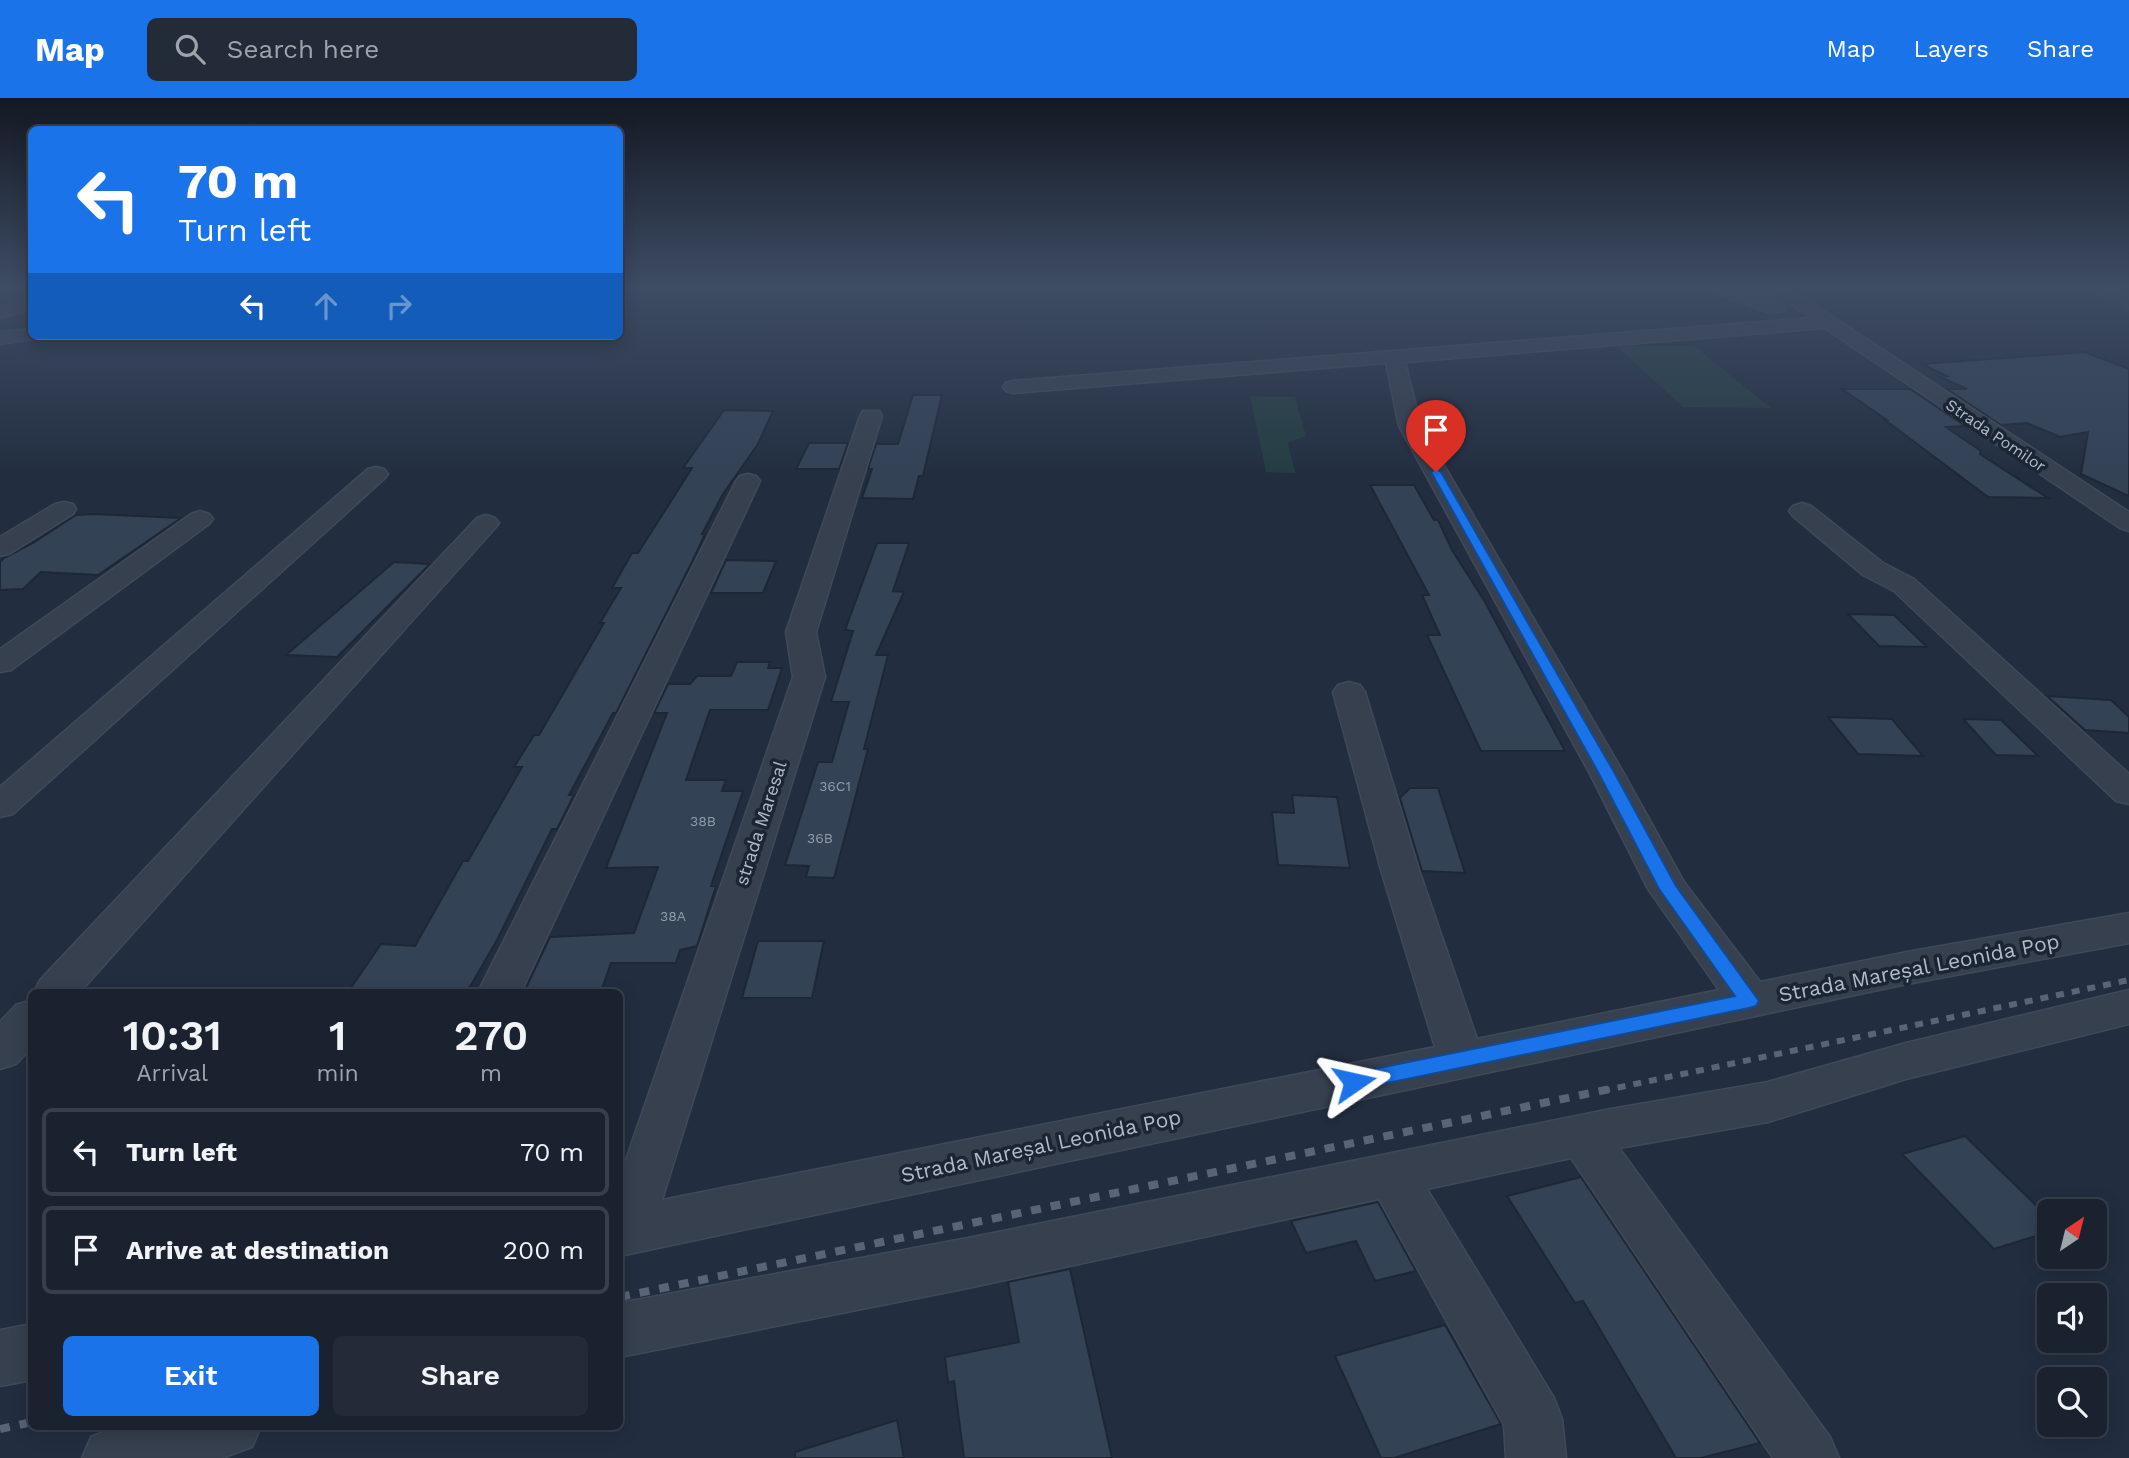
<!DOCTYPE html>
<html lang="en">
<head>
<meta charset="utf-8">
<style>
	body { margin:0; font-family:"Work Sans",sans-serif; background:#232a38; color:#f1f3f6; height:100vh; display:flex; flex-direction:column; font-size:26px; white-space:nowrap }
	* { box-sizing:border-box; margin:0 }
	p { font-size:23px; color:#9fa4ab }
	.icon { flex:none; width:38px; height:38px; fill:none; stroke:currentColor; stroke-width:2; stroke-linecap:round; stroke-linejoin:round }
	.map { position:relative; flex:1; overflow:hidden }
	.panel { position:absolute; left:28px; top:891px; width:595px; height:441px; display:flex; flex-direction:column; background:#1a2230; border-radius:10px; box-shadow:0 4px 18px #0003,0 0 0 2px #383f4c }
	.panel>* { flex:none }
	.guide { position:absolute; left:28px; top:28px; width:595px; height:214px; border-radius:10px; box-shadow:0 4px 18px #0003,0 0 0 2px #383f4c; background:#1a73e8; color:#fff; overflow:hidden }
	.needle { width:46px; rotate:35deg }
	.fabs { position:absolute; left:2037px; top:1101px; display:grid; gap:14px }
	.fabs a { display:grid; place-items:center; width:70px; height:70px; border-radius:10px; background:#1a2230; box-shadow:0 4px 18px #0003,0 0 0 2px #383f4c; font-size:35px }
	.pin { position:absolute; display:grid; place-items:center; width:60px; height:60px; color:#fff; margin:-72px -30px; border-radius:50% 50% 50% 0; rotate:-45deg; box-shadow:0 0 7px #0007 }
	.pin .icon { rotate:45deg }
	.me { position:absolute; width:77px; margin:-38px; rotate:79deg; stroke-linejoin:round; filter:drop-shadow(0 0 5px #0008) }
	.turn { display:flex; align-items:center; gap:24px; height:147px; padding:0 35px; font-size:32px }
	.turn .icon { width:91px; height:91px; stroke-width:2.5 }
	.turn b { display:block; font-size:49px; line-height:60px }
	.lanes { display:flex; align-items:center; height:66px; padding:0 35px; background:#0003; justify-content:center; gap:35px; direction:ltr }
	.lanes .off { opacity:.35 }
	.eta { display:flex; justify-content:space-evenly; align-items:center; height:119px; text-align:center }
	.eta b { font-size:42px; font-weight:600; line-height:49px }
	.cta { display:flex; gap:14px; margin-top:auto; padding:14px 35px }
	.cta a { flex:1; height:80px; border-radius:10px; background:#1a73e8; color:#fff; font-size:28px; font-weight:600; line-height:80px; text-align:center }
	.cta a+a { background:#232a38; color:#f1f3f6 }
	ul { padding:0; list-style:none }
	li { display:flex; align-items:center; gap:21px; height:88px; margin:0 14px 10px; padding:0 21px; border:4px solid #383f4c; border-radius:10px }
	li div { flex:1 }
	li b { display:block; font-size:26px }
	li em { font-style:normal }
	header { display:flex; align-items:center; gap:42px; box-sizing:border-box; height:98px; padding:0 35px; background:#1a73e8; color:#fff }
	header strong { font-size:33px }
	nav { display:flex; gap:38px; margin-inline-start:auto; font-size:24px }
	.search { width:490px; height:63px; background:#232a38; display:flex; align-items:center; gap:18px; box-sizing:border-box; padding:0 24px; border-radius:10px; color:#9fa4ab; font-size:26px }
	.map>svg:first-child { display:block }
	.green { fill:#243d41 }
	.building { fill:#344256; stroke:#1d2736; stroke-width:2 }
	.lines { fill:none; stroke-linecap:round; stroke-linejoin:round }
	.street-casing { stroke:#3f4958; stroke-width:3 }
	.street { fill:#36404f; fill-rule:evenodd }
	.rail-far1 { stroke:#586477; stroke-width:6; stroke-dasharray:8 8; stroke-linecap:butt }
	.rail { stroke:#586477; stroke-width:8; stroke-dasharray:10 10; stroke-linecap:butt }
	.route { fill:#1a73e8; stroke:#114b97; stroke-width:2 }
	.labels { text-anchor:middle; stroke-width:7; stroke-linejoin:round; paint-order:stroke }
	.number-label { font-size:14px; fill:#909bab }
	.far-street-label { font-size:16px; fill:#b2bbca; stroke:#1b2534 }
	.street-label { font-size:18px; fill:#b2bbca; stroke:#1b2534 }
	.near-street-label { font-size:21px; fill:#b2bbca; stroke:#1b2534 }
</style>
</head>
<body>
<header>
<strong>Map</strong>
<div class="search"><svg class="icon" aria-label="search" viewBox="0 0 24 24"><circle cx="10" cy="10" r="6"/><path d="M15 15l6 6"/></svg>Search here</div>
<nav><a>Map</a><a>Layers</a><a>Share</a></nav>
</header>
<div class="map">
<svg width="2129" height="1360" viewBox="0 0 2129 1360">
	<rect width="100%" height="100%" fill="#222e40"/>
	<path class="green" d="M 1616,248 L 1694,248 L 1771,310 L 1683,309 Z
		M 1250,298 L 1295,299 L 1306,338 L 1288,345 L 1295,375 L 1266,374 Z"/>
	<path class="building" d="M 1696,188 L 1765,188 L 1788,206 L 1788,216 L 1770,218 L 1696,192 Z
		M 2085,254 L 2129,271 L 2129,398 L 2081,376 L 2088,334 L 2060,339 L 2027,325 L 2001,327 L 1947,291 L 1967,291 L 1940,279 L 1947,278 L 1922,266 Z
		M 1842,291 L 1910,291 L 1965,328 L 1946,329 L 1981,353 L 1980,356 L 2048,400 L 1988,399 L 1885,322 L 1887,322 Z
		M 913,297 L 942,297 L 923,378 L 919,378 L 913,401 L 862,400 L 872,371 L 868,371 L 876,346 L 898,346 Z
		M 724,312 L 773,313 L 758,346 L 723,396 L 702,436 L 705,436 L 693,462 L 616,615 L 613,615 L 569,697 L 574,697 L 557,731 L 552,731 L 497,842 L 467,894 L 348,894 L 381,846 L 415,848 L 463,763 L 468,763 L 522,669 L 514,669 L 534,637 L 539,637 L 604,525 L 600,525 L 621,490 L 612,490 L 632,455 L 638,455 L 692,370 L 683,370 Z
		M 809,345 L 848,345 L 839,371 L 796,371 Z
		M 1370,387 L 1414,387 L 1434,422 L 1438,422 L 1452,452 L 1485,504 L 1565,653 L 1481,653 L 1427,537 L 1440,537 L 1422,497 L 1429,497 Z
		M 93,416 L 181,420 L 98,477 L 41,474 L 23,491 L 0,492 L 0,464 L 4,460 L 33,445 L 76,417 Z
		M 877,445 L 909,445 L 893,493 L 904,494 L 876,557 L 888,557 L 864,651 L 868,651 L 834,780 L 806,779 L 809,768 L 785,767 L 818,664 L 832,664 L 849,604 L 831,604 L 853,533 L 845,532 Z
		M 726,462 L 776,463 L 763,495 L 711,495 Z
		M 394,464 L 430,466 L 337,559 L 286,557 Z
		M 1848,516 L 1894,517 L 1927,549 L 1879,548 Z
		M 737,564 L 770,564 L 768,570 L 782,570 L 768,612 L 710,612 L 686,682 L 726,682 L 722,693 L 743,693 L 711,788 L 716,788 L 697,848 L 680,852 L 676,865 L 611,865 L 601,894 L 524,894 L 550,839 L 634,835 L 658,769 L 606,770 L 667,615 L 654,615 L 668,586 L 690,586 L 697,578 L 731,578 Z
		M 2047,598 L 2111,602 L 2129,619 L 2129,635 L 2085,632 Z
		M 1828,619 L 1892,621 L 1923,658 L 1858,656 Z
		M 1963,621 L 2001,622 L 2038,658 L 1996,657 Z
		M 1410,690 L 1438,690 L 1465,775 L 1422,773 L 1400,700 Z
		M 1292,697 L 1337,699 L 1350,770 L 1278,767 L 1272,714 L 1294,715 Z
		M 758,843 L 824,843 L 812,900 L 742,900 Z
		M 1965,1038 L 2049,1120 L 2049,1134 L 1994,1151 L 1902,1056 Z
		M 1581,1079 L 1760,1345 L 1701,1360 L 1676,1360 L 1583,1203 L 1575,1205 L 1507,1098 Z
		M 1378,1104 L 1416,1173 L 1375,1183 L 1356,1143 L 1306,1155 L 1291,1123 Z
		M 1070,1171 L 1112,1360 L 964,1360 L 954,1283 L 948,1285 L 945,1259 L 1019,1244 L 1008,1184 Z
		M 1445,1227 L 1501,1326 L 1394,1360 L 1381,1360 L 1335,1258 Z
		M 897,1322 L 904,1360 L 795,1360 L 795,1354 Z"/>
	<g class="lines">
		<defs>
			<path id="street" d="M 1767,188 L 1786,188 L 2129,414 L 2129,433 L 2120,430 L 1825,230 L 1405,264 L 1421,328 L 1623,674 L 1684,784 L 1760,884 L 1907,854 L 2129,815 L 2129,845 L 1907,886 L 620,1158 L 620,1079 L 793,579 L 786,534 L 860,318 L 863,313 L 879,313 L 882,318 L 816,534 L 825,579 L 662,1102 L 1435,949 L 1381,772 L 1333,594 L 1338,587 L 1349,584 L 1360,587 L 1365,594 L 1419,772 L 1477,941 L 1719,892 L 1648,791 L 1589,674 L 1399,328 L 1386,265 L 1013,295 L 1006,293 L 1003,289 L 1006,285 L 1013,283 L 1811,220 Z
				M 2085,188 L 2106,188 L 2129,198 L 2129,209 L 2087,192 Z
				M 32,197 L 32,211 L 0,220 L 0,209 Z
				M 32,231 L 32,238 L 40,238 L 39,240 L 0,246 L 0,234 Z
				M 376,369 L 384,371 L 388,376 L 384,381 L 13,716 L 0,719 L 0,689 L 368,371 Z
				M 748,376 L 756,378 L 760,383 L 521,894 L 478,894 L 736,383 L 740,378 Z
				M 64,404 L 73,406 L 76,411 L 73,416 L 9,456 L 0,458 L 0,439 L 55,406 Z
				M 1802,405 L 1811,408 L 1883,465 L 1914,481 L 2129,676 L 2129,706 L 2116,703 L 1894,493 L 1863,477 L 1793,418 L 1789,413 L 1793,408 Z
				M 200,413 L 209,416 L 213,421 L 209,426 L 11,572 L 0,574 L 0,551 L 191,416 Z
				M 486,417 L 495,420 L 499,425 L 495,430 L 80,894 L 34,894 L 40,882 L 477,420 Z
				M 2129,892 L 2129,926 L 1906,981 L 1768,1024 L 1619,1050 L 1830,1339 L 1839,1360 L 1773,1360 L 1571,1060 L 1427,1091 L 1554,1300 L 1562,1321 L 1566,1360 L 1506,1360 L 1504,1327 L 1379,1101 L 968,1190 L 620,1259 L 620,1205 L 968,1140 L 1611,1011 L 1768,984 L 1906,945 Z
				M 32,902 L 32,949 L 16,966 L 0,971 L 0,924 L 16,907 Z
				M 32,1226 L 32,1282 L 0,1288 L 0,1232 Z
				M 118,1328 L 261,1328 L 252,1349 L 222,1360 L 82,1360 L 91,1339 Z"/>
		</defs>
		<use href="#street" class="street-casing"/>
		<use href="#street" class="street"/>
		<path class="rail-far1" d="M 1602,993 L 2129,882"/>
		<path class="rail" d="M 620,1199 L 1610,991
			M 0,1331 L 32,1324"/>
	</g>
	<linearGradient id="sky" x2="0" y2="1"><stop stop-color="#131923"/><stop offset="0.5" stop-color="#3e4c64"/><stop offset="1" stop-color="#3e4c64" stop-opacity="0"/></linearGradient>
	<rect width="2129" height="378" fill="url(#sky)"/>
	<path class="route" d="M 1436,371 L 1441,374 L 1614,674 L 1676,788 L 1759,903 L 1756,908 L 1749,910 L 1354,992 L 1347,990 L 1344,984 L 1347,978 L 1354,975 L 1735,898 L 1659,791 L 1598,674 L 1431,374 Z"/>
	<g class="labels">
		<g class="number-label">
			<text x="835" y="693">36C1</text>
			<text x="703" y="728">38B</text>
			<text x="820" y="745">36B</text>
			<text x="673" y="823">38A</text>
		</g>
		<g class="far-street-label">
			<text transform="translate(1996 337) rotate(34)" y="6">Strada Pomilor</text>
		</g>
		<g class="street-label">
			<text transform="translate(761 725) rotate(-72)" y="6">strada Maresal</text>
		</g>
		<g class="near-street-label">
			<text transform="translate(1919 870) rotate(-11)" y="7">Strada Mareșal Leonida Pop</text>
			<text transform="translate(1041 1048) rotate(-12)" y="7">Strada Mareșal Leonida Pop</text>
		</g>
	</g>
</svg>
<div class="fabs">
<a><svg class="needle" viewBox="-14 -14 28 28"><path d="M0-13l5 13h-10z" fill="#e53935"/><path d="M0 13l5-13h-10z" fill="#9fa4ab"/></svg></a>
<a><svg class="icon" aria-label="sound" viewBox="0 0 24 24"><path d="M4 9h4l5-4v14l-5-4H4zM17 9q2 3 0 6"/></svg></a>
<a><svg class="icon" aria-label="search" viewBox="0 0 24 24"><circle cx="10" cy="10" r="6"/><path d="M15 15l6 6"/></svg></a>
</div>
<div class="pin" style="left:1436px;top:374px;background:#d93025"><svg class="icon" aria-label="arrive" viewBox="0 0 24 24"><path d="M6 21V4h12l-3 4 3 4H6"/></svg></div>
<svg class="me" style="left:1354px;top:984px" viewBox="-20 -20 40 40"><path d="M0-17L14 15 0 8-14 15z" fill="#1a73e8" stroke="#fff" stroke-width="4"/></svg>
<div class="guide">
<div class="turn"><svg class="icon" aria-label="left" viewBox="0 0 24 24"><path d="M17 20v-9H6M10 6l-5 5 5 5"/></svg><div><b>70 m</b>Turn left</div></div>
<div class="lanes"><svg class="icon" aria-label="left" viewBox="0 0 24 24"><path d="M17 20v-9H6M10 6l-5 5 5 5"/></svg><svg class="icon off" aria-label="ahead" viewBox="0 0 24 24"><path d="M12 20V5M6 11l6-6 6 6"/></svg><svg class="icon off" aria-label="right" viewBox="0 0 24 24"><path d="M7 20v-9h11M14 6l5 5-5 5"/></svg></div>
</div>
<section class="panel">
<div class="eta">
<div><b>10:31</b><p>Arrival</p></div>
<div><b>1</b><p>min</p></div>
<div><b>270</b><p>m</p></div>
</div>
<ul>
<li><svg class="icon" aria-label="left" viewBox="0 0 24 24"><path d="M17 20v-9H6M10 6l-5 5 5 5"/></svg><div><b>Turn left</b></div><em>70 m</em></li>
<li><svg class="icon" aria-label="arrive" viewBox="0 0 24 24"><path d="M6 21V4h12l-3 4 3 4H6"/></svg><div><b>Arrive at destination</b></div><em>200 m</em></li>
</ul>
<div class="cta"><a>Exit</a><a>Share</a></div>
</section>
</div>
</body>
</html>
